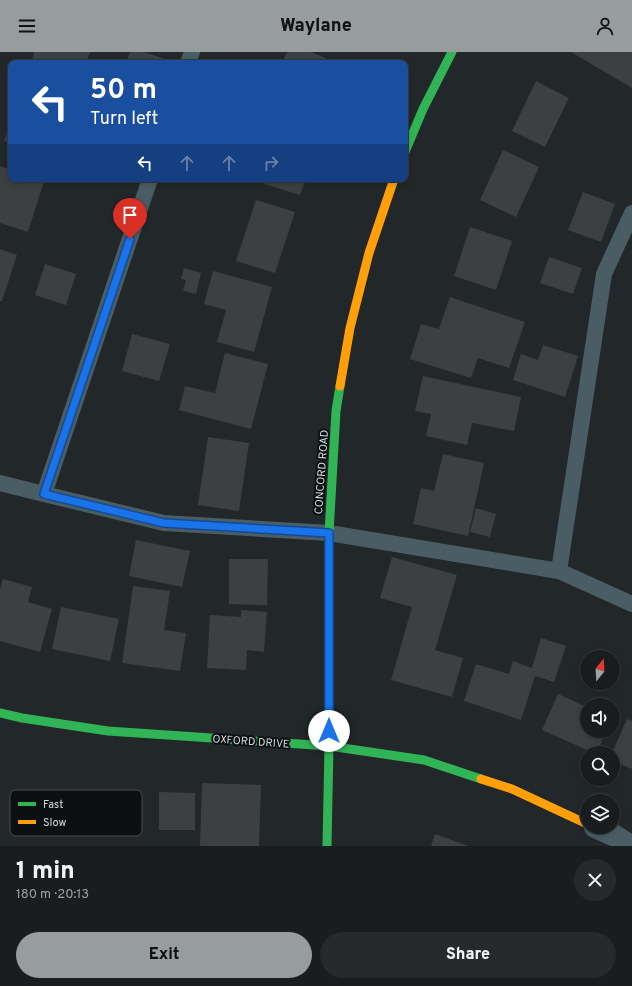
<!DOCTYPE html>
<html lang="en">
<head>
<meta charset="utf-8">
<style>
	body { margin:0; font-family:Overpass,sans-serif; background:#272a2c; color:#f1f3f6; height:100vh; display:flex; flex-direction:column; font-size:15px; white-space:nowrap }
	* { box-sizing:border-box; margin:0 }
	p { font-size:13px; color:#9fa2a4 }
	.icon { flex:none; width:22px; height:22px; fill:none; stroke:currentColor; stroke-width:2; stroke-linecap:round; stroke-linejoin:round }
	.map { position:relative; height:794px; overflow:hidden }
	.side { display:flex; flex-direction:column; background:#1a1d1f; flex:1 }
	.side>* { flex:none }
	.top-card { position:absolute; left:8px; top:8px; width:400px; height:122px; border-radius:8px; box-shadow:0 2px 6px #0003,0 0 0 1px #383b3d; background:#1a4fa0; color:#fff; overflow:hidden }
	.needle { width:26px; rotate:18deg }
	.buttons { position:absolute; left:580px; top:598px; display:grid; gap:8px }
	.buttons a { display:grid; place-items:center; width:40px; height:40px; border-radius:50%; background:#1a1d1f; box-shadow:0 2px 6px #0003,0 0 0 1px #383b3d; font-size:20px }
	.pin { position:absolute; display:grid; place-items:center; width:34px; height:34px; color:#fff; margin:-41px -17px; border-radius:50% 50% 50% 0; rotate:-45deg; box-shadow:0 0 4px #0007 }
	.pin .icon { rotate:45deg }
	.me { position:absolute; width:44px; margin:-22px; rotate:0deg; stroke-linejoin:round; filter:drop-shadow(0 0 3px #0008) }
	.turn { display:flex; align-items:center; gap:14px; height:84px; padding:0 16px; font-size:18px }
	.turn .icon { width:52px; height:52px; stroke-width:2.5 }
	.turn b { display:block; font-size:28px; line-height:34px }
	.lanes { display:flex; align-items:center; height:38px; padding:0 16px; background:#0003; justify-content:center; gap:20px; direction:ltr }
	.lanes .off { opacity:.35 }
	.round { display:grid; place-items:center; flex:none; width:42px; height:42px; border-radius:21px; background:#272a2c }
	.head { display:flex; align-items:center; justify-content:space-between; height:68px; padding:0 16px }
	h1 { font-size:24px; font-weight:800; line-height:30px }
	.button { display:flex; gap:8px; margin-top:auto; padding:8px 16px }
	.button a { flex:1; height:46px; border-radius:24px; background:#979d9f; color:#111; font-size:16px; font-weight:800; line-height:46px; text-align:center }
	.button a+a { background:#272a2c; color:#f1f3f6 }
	header { display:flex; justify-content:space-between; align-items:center; height:52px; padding:0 16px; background:#979d9f; color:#111; font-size:18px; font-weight:800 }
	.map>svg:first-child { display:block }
	.building { fill:#3c4042 }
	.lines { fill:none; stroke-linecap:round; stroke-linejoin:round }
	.lane { stroke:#4b5d64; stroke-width:16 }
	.street { stroke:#4b5d64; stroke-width:22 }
	.fast { stroke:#30b455; stroke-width:9 }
	.slow { stroke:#ff9f0a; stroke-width:9 }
	.route-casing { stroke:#114b97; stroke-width:10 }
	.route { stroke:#1a73e8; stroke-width:7 }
	.labels { text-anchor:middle; stroke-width:4; stroke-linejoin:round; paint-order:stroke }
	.street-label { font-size:11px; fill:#d6dcde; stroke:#0c1012 }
	.key { fill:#0c1012; stroke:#494d4f; stroke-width:1 }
	.key-label { font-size:11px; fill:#d6dcde }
</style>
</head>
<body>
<header><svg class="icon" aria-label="menu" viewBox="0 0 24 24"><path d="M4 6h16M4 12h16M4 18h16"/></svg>Waylane<svg class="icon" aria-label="person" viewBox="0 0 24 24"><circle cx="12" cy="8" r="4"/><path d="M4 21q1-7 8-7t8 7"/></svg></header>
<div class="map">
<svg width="632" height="794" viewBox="0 0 632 794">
	<rect width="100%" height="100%" fill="#222729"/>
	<path class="building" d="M 34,0 L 90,0 L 86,11 L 31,11 Z
		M 130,0 L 144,0 L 177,11 L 126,11 Z
		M 287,0 L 311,0 L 337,11 L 282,11 Z
		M 571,0 L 632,0 L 632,36 Z
		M 536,29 L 569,46 L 545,95 L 512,79 Z
		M 11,69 L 11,91 L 4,89 Z
		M 503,98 L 539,115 L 516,165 L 480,148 Z
		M 0,114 L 11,118 L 11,127 L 40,127 L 44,129 L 28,180 L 0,171 Z
		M 266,127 L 306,127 L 300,143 L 264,132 Z
		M 583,140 L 615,152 L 601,190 L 568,178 Z
		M 256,148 L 295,160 L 275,221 L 236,209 Z
		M 470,175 L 512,189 L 496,238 L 454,224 Z
		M 0,197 L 17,203 L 2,249 L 0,249 Z
		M 549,205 L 582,216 L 573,242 L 540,231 Z
		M 45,212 L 76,222 L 66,253 L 35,243 Z
		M 184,216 L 201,221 L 196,242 L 183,239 L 186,228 L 181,227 Z
		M 213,219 L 272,235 L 254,300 L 217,290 L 226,258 L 204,252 Z
		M 450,245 L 525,270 L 509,316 L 478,306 L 471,326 L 410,307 L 421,272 L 439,277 Z
		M 132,282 L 170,292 L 159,329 L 122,319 Z
		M 543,293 L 578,304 L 565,345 L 513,328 L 521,302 L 538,308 Z
		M 225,301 L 268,312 L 251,377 L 179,358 L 185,334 L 215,341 Z
		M 423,324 L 521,345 L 514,379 L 472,371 L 467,393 L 426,384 L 431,362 L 415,359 Z
		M 208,385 L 249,391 L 239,459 L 198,453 Z
		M 443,402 L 484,411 L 468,484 L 413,472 L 421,436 L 434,439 Z
		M 476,456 L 496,462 L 490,485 L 470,480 Z
		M 136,488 L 190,499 L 182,535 L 129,524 Z
		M 392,505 L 457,523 L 435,598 L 463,606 L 452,645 L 391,628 L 412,555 L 380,546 Z
		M 229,507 L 268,507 L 267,553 L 229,552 Z
		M 3,527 L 32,535 L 28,550 L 52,557 L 40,600 L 0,589 L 0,537 Z
		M 133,534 L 170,539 L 164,578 L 186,581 L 180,619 L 122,611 Z
		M 61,555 L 119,567 L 110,609 L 52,597 Z
		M 241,558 L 267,560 L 264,600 L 247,598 L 246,618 L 207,616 L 210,563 L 241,565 Z
		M 541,586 L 566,594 L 554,630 L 535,624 L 521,668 L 464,649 L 476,612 L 509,622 L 513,609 L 532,616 Z
		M 558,642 L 587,655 L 587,679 L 606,679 L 597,701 L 594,701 L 542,678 Z
		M 627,667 L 632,669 L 632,717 L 613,709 L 613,701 L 612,701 Z
		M 202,731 L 261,733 L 259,794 L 200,794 Z
		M 159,740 L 195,741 L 195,778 L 159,778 Z
		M 435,782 L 468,794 L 431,794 Z"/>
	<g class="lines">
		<path class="lane" d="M 188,11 L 192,0
			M 0,431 L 44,442 L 164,471 L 329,481 L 559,519 L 632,552
			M 44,442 L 150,127
			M 559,519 L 604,222 L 632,161"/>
		<path class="street" d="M 595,775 L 615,784 L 631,794"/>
		<path class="fast" d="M 405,100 L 423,57 L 452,0
			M 0,661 L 22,666 L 108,679 L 329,694 L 424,708 L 481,727
			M 327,794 L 329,694 L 329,481 L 336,359 L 340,334"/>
		<path class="slow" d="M 340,334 L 350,276 L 369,201 L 394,127
			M 481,727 L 512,737 L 587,772"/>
	</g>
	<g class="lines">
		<defs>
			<path id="route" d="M 130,187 L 44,442 L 164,471 L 329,481 L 329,679"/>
		</defs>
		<use href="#route" class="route-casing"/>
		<use href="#route" class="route"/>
	</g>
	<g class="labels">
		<g class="street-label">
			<text transform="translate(321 420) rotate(-86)" y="4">CONCORD ROAD</text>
			<text transform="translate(251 689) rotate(4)" y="4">OXFORD DRIVE</text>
		</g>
	</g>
	<rect x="10" y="738" width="132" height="46" rx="6" class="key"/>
	<rect x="18" y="750" width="18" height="4" fill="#30b455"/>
	<rect x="18" y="768" width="18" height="4" fill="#ff9f0a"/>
	<g class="key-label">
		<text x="43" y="756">Fast</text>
		<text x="43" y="774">Slow</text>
	</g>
</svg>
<div class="buttons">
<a><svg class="needle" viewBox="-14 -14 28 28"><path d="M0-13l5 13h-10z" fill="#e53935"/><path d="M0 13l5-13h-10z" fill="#9fa2a4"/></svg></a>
<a><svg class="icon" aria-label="sound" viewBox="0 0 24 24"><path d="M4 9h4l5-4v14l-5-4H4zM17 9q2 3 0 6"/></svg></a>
<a><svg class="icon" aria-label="search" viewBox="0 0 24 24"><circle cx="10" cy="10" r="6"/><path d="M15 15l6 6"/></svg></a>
<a><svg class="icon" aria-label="layers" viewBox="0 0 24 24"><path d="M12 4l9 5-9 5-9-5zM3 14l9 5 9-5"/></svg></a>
</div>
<div class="pin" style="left:130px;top:187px;background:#d93025"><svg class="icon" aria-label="arrive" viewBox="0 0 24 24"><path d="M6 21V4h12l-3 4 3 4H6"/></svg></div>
<svg class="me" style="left:329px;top:679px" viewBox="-20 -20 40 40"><circle r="19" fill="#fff"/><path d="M0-13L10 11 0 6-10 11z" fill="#1a73e8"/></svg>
<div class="top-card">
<div class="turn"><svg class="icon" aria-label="left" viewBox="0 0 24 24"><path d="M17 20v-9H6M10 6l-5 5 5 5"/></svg><div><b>50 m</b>Turn left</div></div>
<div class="lanes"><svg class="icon" aria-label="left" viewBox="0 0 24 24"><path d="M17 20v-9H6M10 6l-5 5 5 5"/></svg><svg class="icon off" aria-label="ahead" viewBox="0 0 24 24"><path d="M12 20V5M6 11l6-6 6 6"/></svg><svg class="icon off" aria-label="ahead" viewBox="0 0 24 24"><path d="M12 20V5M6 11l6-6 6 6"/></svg><svg class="icon off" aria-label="right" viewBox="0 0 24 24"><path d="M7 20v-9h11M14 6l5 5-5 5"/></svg></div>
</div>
</div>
<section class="side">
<div class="head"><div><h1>1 min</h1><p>180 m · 20:13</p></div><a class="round"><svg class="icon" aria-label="close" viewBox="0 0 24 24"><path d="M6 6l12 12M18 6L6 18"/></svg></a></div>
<div class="button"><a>Exit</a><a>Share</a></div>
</section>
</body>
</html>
